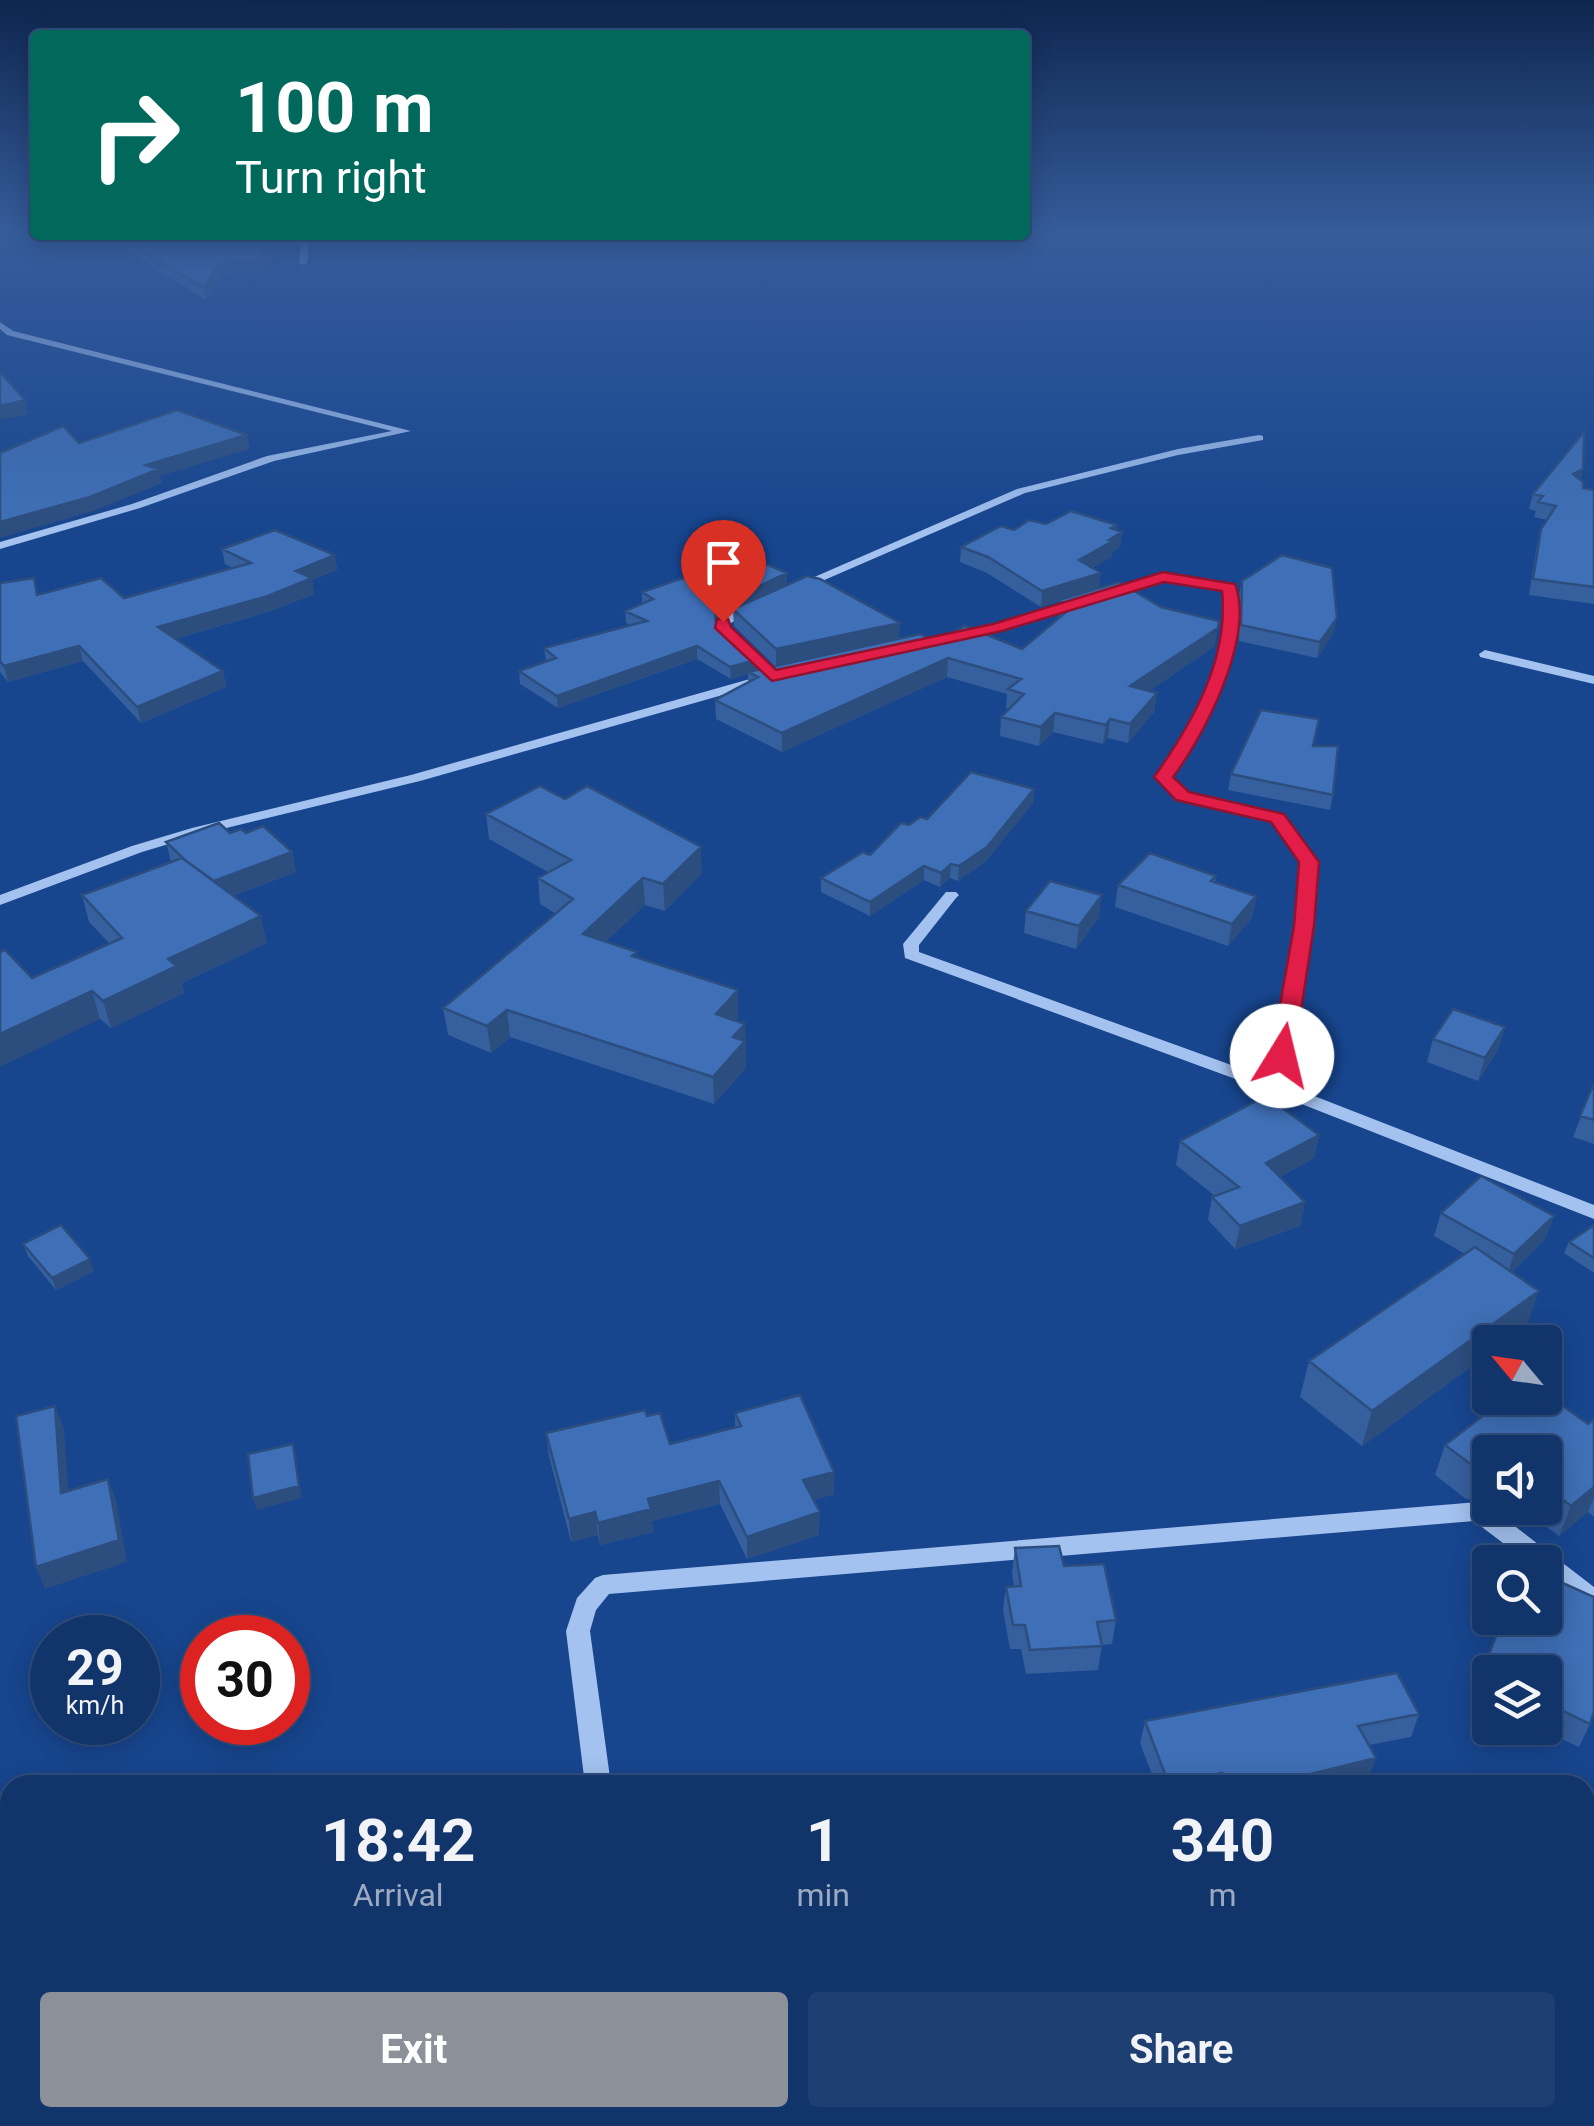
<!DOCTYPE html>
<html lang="en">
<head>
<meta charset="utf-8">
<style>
	body { margin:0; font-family:Roboto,sans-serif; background:#1e3f72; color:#f1f3f6; height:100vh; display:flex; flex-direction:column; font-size:38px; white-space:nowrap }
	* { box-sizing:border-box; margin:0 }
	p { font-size:32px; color:#9caac1 }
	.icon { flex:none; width:55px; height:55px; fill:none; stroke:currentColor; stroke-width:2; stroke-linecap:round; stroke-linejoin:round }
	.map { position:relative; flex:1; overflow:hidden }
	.details { position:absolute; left:0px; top:1775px; width:1595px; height:352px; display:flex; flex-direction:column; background:#11346a; border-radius:30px 30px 0 0; box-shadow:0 5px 25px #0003,0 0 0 2px #304f7e }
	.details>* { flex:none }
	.guide { position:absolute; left:30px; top:30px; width:1000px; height:210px; border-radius:10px; box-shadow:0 5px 25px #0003,0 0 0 2px #304f7e; background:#00695c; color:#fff; overflow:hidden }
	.needle { width:65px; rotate:299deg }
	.controls { position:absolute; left:1472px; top:1325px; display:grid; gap:20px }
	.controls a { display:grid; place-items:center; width:90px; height:90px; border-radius:10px; background:#11346a; box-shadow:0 5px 25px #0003,0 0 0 2px #304f7e; font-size:50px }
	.speed { position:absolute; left:30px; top:1615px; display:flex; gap:20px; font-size:50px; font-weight:700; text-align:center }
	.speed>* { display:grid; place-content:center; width:130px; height:130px; border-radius:50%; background:#11346a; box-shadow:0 5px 25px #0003,0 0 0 2px #304f7e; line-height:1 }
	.speed small { font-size:25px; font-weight:400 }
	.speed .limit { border:15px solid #d22; background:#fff; color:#111 }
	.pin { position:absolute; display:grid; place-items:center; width:85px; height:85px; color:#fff; margin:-102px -42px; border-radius:50% 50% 50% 0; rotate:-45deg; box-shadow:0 0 10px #0007 }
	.pin .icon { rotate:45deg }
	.me { position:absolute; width:110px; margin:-55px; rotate:9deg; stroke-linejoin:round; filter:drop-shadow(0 0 8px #0008) }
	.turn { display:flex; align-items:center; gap:35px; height:210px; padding:0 40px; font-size:45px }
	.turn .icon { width:130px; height:130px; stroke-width:2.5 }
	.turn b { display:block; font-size:70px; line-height:85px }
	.eta { display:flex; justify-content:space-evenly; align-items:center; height:170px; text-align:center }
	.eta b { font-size:60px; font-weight:700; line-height:70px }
	.button { display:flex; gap:20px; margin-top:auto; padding:20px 40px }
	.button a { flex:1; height:115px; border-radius:10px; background:#8c9099; color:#fff; font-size:40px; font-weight:700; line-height:115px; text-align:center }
	.button a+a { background:#1e3f72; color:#f1f3f6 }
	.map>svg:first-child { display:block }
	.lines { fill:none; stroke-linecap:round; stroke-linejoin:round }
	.minor { fill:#a3c2ef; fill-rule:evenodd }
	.wall { fill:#365f9d; fill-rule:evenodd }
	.shaded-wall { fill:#2c4e7f }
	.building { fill:#3f6fb6; stroke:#2c4e7f; stroke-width:2.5 }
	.route { fill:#e11d48; stroke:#92132f; stroke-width:2.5 }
</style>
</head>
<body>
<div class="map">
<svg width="1594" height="2126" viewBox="0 0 1594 2126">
	<rect width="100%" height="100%" fill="#17458e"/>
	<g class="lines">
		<path class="minor" d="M 302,235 L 310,235 L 307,263 L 303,265 L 299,263 Z
			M 0,322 L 13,331 L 411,431 L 274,461 L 140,508 L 0,549 L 0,542 L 132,504 L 267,456 L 392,431 L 7,335 L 0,329 Z
			M 1259,435 L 1263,436 L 1263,440 L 1178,455 L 1025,493 L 799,591 L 789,588 L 1017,489 L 1178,449 Z
			M 1163,573 L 1230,584 L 1236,588 C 1239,659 1212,719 1171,776 L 1188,793 L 1283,815 L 1317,863 L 1312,927 L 1286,1085 L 1594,1205 L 1594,1219 L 1271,1092 L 905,958 L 903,944 L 946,892 L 956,892 L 959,895 L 956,898 L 919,945 L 919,952 L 1270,1079 L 1296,927 L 1301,863 L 1273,821 L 1178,799 L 1156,777 C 1196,720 1226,662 1224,591 L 1164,581 L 1107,598 L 1101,594 Z
			M 1078,599 L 1082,600 L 1082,606 L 958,640 L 952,636 Z
			M 753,602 L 759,606 L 757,609 L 729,624 L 729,627 L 777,673 L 779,676 L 772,681 L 420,781 L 202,834 L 142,852 L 0,905 L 0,895 L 132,846 L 192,828 L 411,775 L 764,675 L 717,628 L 719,619 Z
			M 1485,650 L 1594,676 L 1594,684 L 1480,657 L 1479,654 Z
			M 1478,1502 L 1486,1504 L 1594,1587 L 1594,1611 L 1586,1608 L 1545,1576 L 1545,1562 L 1528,1562 L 1474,1521 L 609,1594 L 596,1610 L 590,1631 L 611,1785 L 585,1785 L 566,1631 L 577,1598 L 595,1578 L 603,1575 Z
			M 1594,1866 L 1594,1902 L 1585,1905 L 1585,1870 Z
			M 10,1997 L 10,2025 L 0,2027 L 0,1999 Z
			M 1133,2118 L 1182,2118 L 1179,2126 L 1129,2126 Z"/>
	</g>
	<path class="wall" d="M 1492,232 L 1594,232 L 1594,234 L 1586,232 L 1511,240 Z
		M 100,235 L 295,235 L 295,242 L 267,243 L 272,248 L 273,259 L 266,260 L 268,269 L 221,275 L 206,300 Z
		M 396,235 L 487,235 L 488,242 L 411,251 Z
		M 1583,469 L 1580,480 L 1583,488 L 1594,490 L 1594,604 L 1529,595 L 1537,544 L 1541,529 L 1547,520 L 1534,517 L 1536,511 L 1529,509 L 1533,494 Z
		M 1046,524 L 1117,525 L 1117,530 L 1122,532 L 1120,547 L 1112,553 L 1111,557 L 1092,568 L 1099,588 L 1215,646 L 1149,691 L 1157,693 L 1154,712 L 1128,743 L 1108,738 L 1103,744 L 1053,732 L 1039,746 L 1000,736 L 1001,717 L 1009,709 L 1006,708 L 1007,694 L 947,677 L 782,752 L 716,719 L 715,700 L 748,682 L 748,674 L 731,679 L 697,659 L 558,708 L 520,684 L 519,671 L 546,661 L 544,648 L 631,625 L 626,623 L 625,611 L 642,603 L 642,592 L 787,573 L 787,585 L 899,638 L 1022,649 L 1059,618 L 1059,601 L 1041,607 L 987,573 L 960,562 L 961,547 L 1014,530 ZM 733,611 L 734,626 L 775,666 L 756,670 L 756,660 L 716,622 L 716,619 Z
		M 222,549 L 335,555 L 337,570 L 312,580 L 314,594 L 271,611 L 175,639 L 223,671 L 226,687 L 141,723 L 83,661 L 8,682 L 0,672 L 0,583 L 38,595 L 124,598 L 233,568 L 225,564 Z
		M 1242,581 L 1333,634 L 1317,658 L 1239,641 L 1239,596 Z
		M 1314,746 L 1333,795 L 1330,810 L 1228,790 L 1231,774 Z
		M 1034,789 L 1033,803 L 986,861 L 958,881 L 950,878 L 940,887 L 924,880 L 870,916 L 821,892 L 821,878 L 870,855 L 909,825 Z
		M 486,814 L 702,873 L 665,911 L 645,905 L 606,941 L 638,958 L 738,990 L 738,1018 L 735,1021 L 745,1024 L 746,1068 L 714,1104 L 510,1037 L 491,1053 L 448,1035 L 443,1008 L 556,914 L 540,904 L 538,878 L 548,872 L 489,839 Z
		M 230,833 L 246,833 L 292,852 L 296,872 L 233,896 L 267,943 L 182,983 L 184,993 L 111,1028 L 100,1019 L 32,978 L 109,943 L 89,922 L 82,895 L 171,862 L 166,842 Z
		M 1216,876 L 1215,883 L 1256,896 L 1252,918 L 1228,946 L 1115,907 L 1118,885 Z
		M 1026,911 L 1099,917 L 1076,949 L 1024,933 Z
		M 1505,1027 L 1498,1050 L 1478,1081 L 1427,1062 L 1433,1039 Z
		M 1594,1083 L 1594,1144 L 1573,1137 Z
		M 1319,1135 L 1314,1158 L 1280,1177 L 1305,1202 L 1300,1226 L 1235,1249 L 1208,1220 L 1212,1197 L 1215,1196 L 1176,1165 L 1180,1141 Z
		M 1441,1213 L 1554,1216 L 1545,1239 L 1512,1272 L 1527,1326 L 1504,1342 L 1490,1342 L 1490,1353 L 1362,1446 L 1300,1397 L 1309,1361 L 1465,1254 L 1434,1236 Z
		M 1594,1225 L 1594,1273 L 1564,1253 L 1569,1242 Z
		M 23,1244 L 94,1271 L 56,1290 L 28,1256 Z
		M 735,1413 L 834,1494 L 813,1500 L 819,1535 L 747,1559 L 720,1504 L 652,1521 L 653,1532 L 600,1545 L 598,1535 L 571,1542 L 549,1456 L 546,1433 L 647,1416 L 670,1444 L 735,1427 Z
		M 1594,1419 L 1594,1517 L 1588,1512 L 1559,1536 L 1521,1508 L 1545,1508 L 1545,1452 L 1490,1452 L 1490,1503 L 1466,1499 L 1435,1475 L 1445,1445 L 1588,1424 Z
		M 1015,1548 L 1064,1566 L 1116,1620 L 1112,1644 L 1102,1645 L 1098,1670 L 1026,1674 L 1021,1649 L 1010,1649 L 1003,1610 L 1006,1587 L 1014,1586 L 1012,1572 Z
		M 1503,1618 L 1590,1724 L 1579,1747 L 1538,1728 L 1545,1728 L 1545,1672 L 1490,1672 L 1490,1704 L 1472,1695 Z
		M 1419,1714 L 1411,1737 L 1369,1745 L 1368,1780 L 1347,1785 L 1156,1785 L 1140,1743 L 1145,1721 Z
		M 1594,1990 L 1594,2126 L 1451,2126 L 1455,2118 L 1585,2118 L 1585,1991 Z
		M 924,2118 L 1025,2118 L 1001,2126 L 927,2126 Z"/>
	<path class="shaded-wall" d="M 1513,232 L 1586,232 L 1511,240 Z
		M 453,235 L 487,235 L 488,242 L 411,251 L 409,240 Z
		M 272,248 L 273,259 L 266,260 L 268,269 L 221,275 L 206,300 L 204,288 L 219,264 L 259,250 Z
		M 25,400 L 28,414 L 0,420 L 0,406 Z
		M 247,435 L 250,449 L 160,476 L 162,483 L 94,511 L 0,538 L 0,522 L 146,465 Z
		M 1583,469 L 1579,483 L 1573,474 Z
		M 1117,525 L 1116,535 L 1122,532 L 1120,547 L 1112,553 L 1111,557 L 1078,576 L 1079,560 L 1111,528 Z
		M 335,555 L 337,570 L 312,580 L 314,594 L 271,611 L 161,643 L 158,627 Z
		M 787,573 L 787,585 L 715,619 L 715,607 Z
		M 1101,573 L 1099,589 L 1041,607 L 1042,591 Z
		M 1337,618 L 1333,634 L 1317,658 L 1320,642 Z
		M 1219,621 L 1215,646 L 1128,705 L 1130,686 Z
		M 900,623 L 899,641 L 776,667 L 776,649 Z
		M 79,646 L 83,661 L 8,682 L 4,666 Z
		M 697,646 L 697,659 L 558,708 L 557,696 Z
		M 948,658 L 947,677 L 782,752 L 782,733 Z
		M 756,660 L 756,672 L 748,672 L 748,674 L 731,679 L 730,667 Z
		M 223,671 L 226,687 L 141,723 L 137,707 Z
		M 1157,693 L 1154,712 L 1128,743 L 1130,724 Z
		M 1055,713 L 1053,732 L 1039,746 L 1041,727 Z
		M 1110,719 L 1108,738 L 1103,744 L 1106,725 Z
		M 1034,789 L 1033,803 L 986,861 L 958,881 L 959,866 Z
		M 701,847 L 702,873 L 665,911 L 663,884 Z
		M 292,852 L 296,872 L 215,903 L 210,883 Z
		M 951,864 L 950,878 L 940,887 L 941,873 Z
		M 924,866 L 924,880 L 870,916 L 870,902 Z
		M 643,878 L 645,905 L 585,961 L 583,934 Z
		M 1102,895 L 1099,917 L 1076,949 L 1079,926 Z
		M 1256,896 L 1252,918 L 1228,946 L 1232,924 Z
		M 261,916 L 267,943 L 182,983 L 184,993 L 111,1028 L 103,1001 L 168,959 Z
		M 738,990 L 738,1018 L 717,1041 L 716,1014 Z
		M 92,991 L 100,1019 L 0,1067 L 0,1034 Z
		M 507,1010 L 510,1037 L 491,1053 L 487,1026 Z
		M 745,1024 L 746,1068 L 714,1104 L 713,1077 L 733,1037 Z
		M 1505,1027 L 1498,1050 L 1478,1081 L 1485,1058 Z
		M 1319,1135 L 1314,1158 L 1262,1187 L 1266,1163 Z
		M 1305,1202 L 1300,1226 L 1235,1249 L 1240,1226 Z
		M 1554,1216 L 1545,1239 L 1506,1278 L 1514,1254 Z
		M 90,1259 L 94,1271 L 56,1290 L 52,1278 Z
		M 1539,1291 L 1527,1326 L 1504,1342 L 1490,1342 L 1490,1353 L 1362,1446 L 1372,1411 Z
		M 55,1406 L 64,1428 L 70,1515 L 61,1493 Z
		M 293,1444 L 302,1498 L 257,1510 L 253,1498 Z
		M 834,1472 L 834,1494 L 803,1503 L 803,1480 Z
		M 108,1479 L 116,1500 L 127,1562 L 45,1589 L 36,1567 Z
		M 719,1481 L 720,1504 L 652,1521 L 653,1532 L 600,1545 L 598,1523 L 648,1499 Z
		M 1594,1487 L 1594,1497 L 1588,1512 L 1559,1536 L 1571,1506 Z
		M 595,1512 L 598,1535 L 571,1542 L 569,1519 Z
		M 820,1512 L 819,1535 L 747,1559 L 747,1537 Z
		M 1376,1758 L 1368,1780 L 1347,1785 L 1298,1785 L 1311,1774 Z
		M 1222,1773 L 1218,1785 L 1173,1785 Z
		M 10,1882 L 10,1896 L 0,1899 L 0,1886 Z
		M 970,2118 L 1025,2118 L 1001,2126 L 945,2126 Z"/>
	<path class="building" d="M 116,235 L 261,235 L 272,248 L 259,250 L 266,258 L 219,264 L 204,288 Z
		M 405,235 L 453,235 L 409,240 Z
		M 0,372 L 25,400 L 0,406 Z
		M 177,410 L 247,435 L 146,465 L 159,469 L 90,497 L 0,522 L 0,453 L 63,426 L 79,443 Z
		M 1584,432 L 1583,469 L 1573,474 L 1583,482 L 1583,488 L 1594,490 L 1594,587 L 1533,579 L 1541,529 L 1556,506 L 1538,502 L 1543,496 L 1533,494 Z
		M 1071,511 L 1117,525 L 1111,528 L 1122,532 L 1109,540 L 1113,541 L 1079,560 L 1101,573 L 1042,591 L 988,557 L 961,547 L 1001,526 L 1014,530 L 1029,520 L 1046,524 Z
		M 275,530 L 335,555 L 296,571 L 312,578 L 268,596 L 158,627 L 223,671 L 137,707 L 79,646 L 4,666 L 0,661 L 0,583 L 34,578 L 37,595 L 101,578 L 124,598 L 251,563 L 222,549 Z
		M 1282,555 L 1332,568 L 1337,618 L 1320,642 L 1241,625 L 1242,581 Z
		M 747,556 L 787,573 L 715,607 L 716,622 L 756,660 L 730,667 L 697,646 L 557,696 L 519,671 L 556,658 L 544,648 L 647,621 L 625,611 L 653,599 L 642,592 Z
		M 807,576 L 820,579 L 900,623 L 776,649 L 733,609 Z
		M 1119,582 L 1161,607 L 1219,621 L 1218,628 L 1130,686 L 1157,693 L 1130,724 L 1110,719 L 1106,725 L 1055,713 L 1041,727 L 1001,717 L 1024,694 L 1008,689 L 1021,679 L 948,658 L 782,733 L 715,700 L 758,677 L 748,672 L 920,634 L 935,642 L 965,626 L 1022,649 L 1072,607 L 1059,600 Z
		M 1261,710 L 1319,719 L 1313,746 L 1338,746 L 1333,795 L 1231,774 Z
		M 971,772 L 1034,789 L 987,847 L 959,866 L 951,864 L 941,873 L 924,866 L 870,902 L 821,878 L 863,852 L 870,855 L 901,823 L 909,825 L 920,817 L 927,819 Z
		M 540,786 L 565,799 L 587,786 L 701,847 L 663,884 L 643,878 L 583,934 L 637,952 L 632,956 L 738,990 L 716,1014 L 745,1024 L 733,1037 L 745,1041 L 713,1077 L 507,1010 L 487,1026 L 443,1008 L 573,899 L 538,878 L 571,860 L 486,814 Z
		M 219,823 L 230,833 L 241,829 L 246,833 L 263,826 L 292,852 L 214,881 L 185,860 L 166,842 Z
		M 1150,853 L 1216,876 L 1211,881 L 1256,896 L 1232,924 L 1118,885 Z
		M 182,858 L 261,916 L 168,959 L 177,966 L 103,1001 L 92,991 L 0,1034 L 0,952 L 5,950 L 32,978 L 122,938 L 82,895 Z
		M 1050,881 L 1102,895 L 1079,926 L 1026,911 Z
		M 1453,1009 L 1505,1027 L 1485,1058 L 1433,1039 Z
		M 1594,1083 L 1594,1120 L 1580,1116 Z
		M 1266,1096 L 1319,1135 L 1266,1163 L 1305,1202 L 1240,1226 L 1212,1197 L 1239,1187 L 1180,1141 Z
		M 1481,1176 L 1554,1216 L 1514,1254 L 1441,1213 Z
		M 61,1225 L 90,1259 L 52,1278 L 23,1244 Z
		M 1594,1225 L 1594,1258 L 1569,1242 Z
		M 1475,1247 L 1539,1291 L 1372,1411 L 1309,1361 Z
		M 1545,1393 L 1588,1424 L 1594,1419 L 1594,1487 L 1571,1506 L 1545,1486 L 1545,1452 L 1490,1452 L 1490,1471 L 1477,1469 L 1445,1445 L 1506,1398 L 1545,1398 Z
		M 800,1395 L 834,1472 L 803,1480 L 820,1512 L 747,1537 L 719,1481 L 648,1499 L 651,1509 L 598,1523 L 595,1512 L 569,1519 L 546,1433 L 645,1410 L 647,1416 L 660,1413 L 670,1444 L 741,1426 L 735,1413 Z
		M 55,1406 L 61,1493 L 108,1479 L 119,1540 L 36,1567 L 16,1416 Z
		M 293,1444 L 299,1486 L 253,1498 L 248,1454 Z
		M 1059,1546 L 1064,1566 L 1104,1564 L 1116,1620 L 1097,1622 L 1102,1646 L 1030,1650 L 1025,1625 L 1013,1625 L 1006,1587 L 1021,1586 L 1015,1548 Z
		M 1545,1575 L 1594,1597 L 1594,1712 L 1590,1724 L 1545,1702 L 1545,1672 L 1490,1672 L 1490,1676 L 1482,1672 L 1503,1618 L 1545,1618 Z
		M 1397,1673 L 1419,1714 L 1358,1726 L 1376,1758 L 1311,1774 L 1298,1785 L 1225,1785 L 1222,1773 L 1169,1785 L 1145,1721 Z
		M 10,1817 L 10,1882 L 0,1886 L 0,1820 Z
		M 1594,1990 L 1594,2059 L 1585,2041 L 1585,1991 Z
		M 1594,2075 L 1594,2126 L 1475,2126 L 1471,2118 L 1585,2118 L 1585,2077 Z
		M 611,2118 L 768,2118 L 770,2126 L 613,2126 Z
		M 933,2118 L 970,2118 L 945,2126 L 936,2126 Z"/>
	<linearGradient id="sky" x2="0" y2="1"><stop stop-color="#0d264e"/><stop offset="0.44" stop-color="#365c9b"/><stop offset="1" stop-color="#365c9b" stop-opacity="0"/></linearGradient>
	<rect width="1594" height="529" fill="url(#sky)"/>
	<path class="route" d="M 1163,572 L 1235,584 C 1255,637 1205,735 1173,777 L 1189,792 L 1284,814 L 1319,862 L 1314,926 L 1294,1056 L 1282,1063 L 1271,1056 L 1294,926 L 1299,862 L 1271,822 L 1176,800 L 1154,777 C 1192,724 1229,659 1222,591 L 1164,582 L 1002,631 L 772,681 L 715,628 L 717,619 L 728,619 L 731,627 L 776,670 L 993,624 Z"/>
</svg>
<div class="controls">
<a><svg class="needle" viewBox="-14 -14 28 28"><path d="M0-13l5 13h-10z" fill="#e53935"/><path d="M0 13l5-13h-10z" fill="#9caac1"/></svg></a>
<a><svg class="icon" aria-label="sound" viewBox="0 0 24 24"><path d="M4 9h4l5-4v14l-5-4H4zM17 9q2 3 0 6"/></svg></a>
<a><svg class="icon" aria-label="search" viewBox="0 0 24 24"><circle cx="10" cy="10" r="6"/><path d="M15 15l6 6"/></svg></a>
<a><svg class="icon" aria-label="layers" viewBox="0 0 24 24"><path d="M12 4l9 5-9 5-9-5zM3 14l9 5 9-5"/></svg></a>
</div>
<div class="speed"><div>29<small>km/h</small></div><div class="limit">30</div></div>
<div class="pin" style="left:723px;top:622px;background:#d93025"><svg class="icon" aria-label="arrive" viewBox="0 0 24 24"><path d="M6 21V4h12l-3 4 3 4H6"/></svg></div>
<svg class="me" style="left:1282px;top:1056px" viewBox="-20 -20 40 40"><circle r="19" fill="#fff"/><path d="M0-13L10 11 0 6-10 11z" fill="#e11d48"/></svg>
<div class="guide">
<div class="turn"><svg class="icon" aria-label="right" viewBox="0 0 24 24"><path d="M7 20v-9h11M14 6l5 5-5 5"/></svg><div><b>100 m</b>Turn right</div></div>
</div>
<section class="details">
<div class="eta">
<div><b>18:42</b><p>Arrival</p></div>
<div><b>1</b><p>min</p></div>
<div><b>340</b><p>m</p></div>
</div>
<div class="button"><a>Exit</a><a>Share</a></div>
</section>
</div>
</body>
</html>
